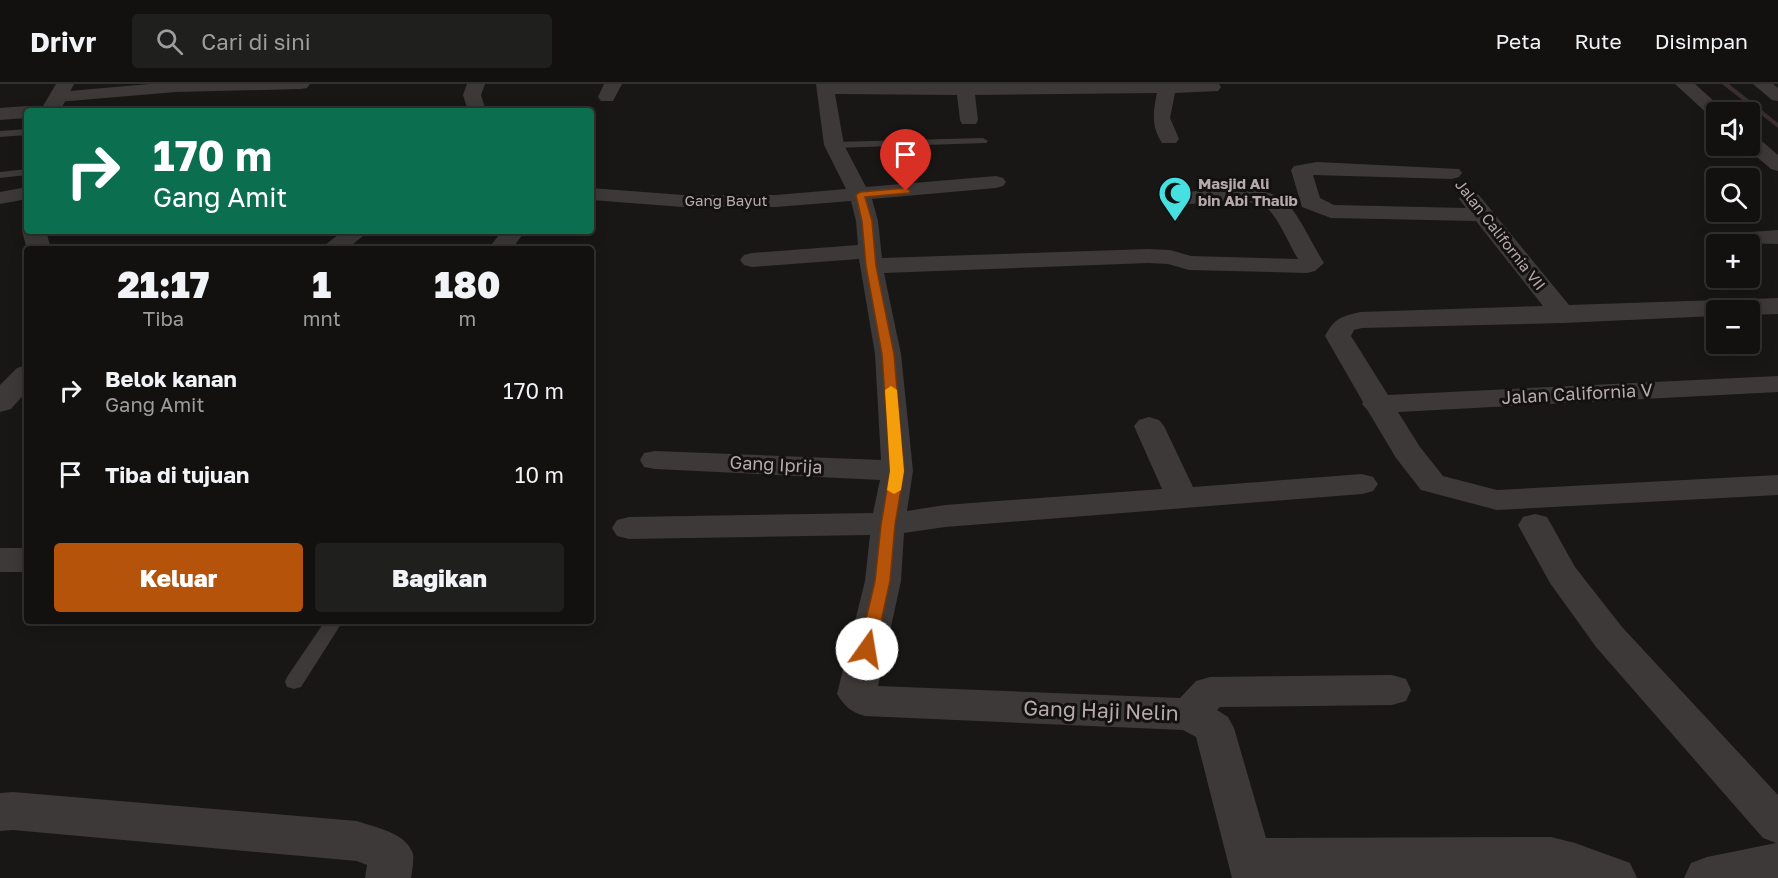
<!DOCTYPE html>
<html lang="id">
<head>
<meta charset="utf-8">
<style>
	body { margin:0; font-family:"Golos Text",sans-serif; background:#1f1f1e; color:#f1f3f6; height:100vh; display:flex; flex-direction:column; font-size:22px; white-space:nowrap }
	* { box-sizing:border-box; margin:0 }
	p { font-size:20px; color:#9c9d9f }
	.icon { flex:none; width:33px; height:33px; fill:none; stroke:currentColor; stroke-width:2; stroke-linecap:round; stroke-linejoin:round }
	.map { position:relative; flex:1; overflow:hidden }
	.side { position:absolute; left:24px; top:162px; width:570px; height:378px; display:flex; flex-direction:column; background:#121110; border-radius:6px; box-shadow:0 3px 15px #0003,0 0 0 2px #313130 }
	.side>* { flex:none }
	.banner { position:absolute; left:24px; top:24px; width:570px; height:126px; border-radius:6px; box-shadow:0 3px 15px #0003,0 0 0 2px #313130; background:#0b6e4f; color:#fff; overflow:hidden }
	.fabs { position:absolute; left:1706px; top:18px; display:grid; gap:12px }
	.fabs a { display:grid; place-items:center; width:54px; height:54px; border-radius:6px; background:#121110; box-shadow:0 3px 15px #0003,0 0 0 2px #313130; font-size:30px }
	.pin { position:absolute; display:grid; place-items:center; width:51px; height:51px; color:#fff; margin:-62px -26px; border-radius:50% 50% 50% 0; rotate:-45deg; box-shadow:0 0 6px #0007 }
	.pin .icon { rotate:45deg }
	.me { position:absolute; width:66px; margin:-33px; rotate:13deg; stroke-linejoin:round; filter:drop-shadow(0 0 4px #0008) }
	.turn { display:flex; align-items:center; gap:21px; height:126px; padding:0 30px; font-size:27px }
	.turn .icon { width:78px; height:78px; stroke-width:2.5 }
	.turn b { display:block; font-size:42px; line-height:51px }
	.eta { display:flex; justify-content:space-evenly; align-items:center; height:102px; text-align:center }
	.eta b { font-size:36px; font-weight:800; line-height:42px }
	.action { display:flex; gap:12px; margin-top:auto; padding:12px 30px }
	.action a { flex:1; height:69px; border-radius:6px; background:#b45309; color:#fff; font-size:24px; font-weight:800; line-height:69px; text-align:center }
	.action a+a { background:#1f1f1e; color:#f1f3f6 }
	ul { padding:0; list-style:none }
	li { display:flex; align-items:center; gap:18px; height:84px; padding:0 30px }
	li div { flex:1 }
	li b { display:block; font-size:22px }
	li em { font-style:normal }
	header { display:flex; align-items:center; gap:36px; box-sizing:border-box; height:84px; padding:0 30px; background:#121110; border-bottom:2px solid #313130 }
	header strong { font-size:28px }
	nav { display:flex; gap:33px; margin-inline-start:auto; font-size:21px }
	.search { width:420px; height:54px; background:#1f1f1e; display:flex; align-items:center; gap:15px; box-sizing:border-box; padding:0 21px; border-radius:6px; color:#9c9d9f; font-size:22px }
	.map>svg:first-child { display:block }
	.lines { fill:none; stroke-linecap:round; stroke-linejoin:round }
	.stream { fill:#3b2e30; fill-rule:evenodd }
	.service { fill:#3d3938; fill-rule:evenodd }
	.minor { fill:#3d3938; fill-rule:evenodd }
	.tertiary { fill:#3d3938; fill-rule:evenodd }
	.route { fill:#b45309; stroke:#753606; stroke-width:1.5 }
	.slow { fill:#f59e0b }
	.labels { text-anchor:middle; stroke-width:6; stroke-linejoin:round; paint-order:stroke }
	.far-poi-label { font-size:15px; font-weight:bold; fill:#b7aaaa; stroke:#131211; text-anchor:start }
	.far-street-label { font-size:15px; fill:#b7aaaa; stroke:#131211 }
	.street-label { font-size:18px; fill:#b7aaaa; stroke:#131211 }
	.near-street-label { font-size:21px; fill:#b7aaaa; stroke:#131211 }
</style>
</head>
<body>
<header>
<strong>Drivr</strong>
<div class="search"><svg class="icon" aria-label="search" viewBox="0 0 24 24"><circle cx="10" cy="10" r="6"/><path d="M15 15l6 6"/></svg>Cari di sini</div>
<nav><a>Peta</a><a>Rute</a><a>Disimpan</a></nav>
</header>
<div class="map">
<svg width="1778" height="794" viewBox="0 0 1778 794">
	<rect width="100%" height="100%" fill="#181716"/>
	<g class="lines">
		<path class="stream" d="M 1722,0 L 1729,0 L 1778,39 L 1778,44 Z"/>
		<path class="service" d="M 27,45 L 27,51 L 0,53 L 0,47 Z
			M 983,54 L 988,57 L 986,59 L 834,64 L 829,61 L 834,58 Z
			M 27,85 L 27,91 L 0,94 L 0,88 Z
			M 325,537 L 343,537 L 301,603 L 294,605 L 287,603 L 285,598 L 287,593 Z"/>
		<path class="minor" d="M 149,0 L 310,0 L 307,4 L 301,5 L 176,8 L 58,18 L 52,17 L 49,13 L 52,9 L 58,8 Z
			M 467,0 L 485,0 L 481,11 L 486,27 L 468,27 L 463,11 Z
			M 604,0 L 622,0 L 613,17 L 601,17 L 598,13 Z
			M 816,0 L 1219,0 L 1221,3 L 1218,7 L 1175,9 L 1170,34 L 1179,55 L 1176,59 L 1162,59 C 1151,42 1153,28 1157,9 L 975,11 L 978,36 L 976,40 L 962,40 L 960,36 L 957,11 L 835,10 L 844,61 L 866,103 L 996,92 L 1003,94 L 1006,98 L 1003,102 L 996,104 L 872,115 L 878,137 L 882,174 L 1148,165 L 1170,166 L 1191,172 L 1298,175 C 1290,162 1279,136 1269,126 C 1254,111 1198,120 1177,121 L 1169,120 L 1166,115 L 1169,110 L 1177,109 C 1203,107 1268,98 1287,119 C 1302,136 1312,160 1324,179 L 1315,187 L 1307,189 L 1189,186 L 1168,180 L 1148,179 L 884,189 L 901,270 L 913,387 L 907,427 L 945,421 L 1162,405 L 1134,342 L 1139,336 L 1149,333 L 1159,336 L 1164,342 L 1193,403 L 1362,390 L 1373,393 L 1378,400 L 1373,407 L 1362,410 L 945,443 L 904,449 L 901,497 L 878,602 L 1180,614 L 1196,597 L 1210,593 L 1392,591 L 1406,595 L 1411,606 L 1406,617 L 1392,621 L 1220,623 L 1217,626 L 1228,633 L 1234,644 L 1266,754 L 1551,753 L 1575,759 L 1630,779 L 1637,794 L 1232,794 L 1196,653 L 1183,646 L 865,632 C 851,628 845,623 837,610 L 865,497 L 870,451 L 629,455 L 617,452 L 612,444 L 617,436 L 629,433 L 873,429 L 880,396 L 655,385 L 644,383 L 640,376 L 644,369 L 655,367 L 881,376 L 875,270 L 859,175 L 752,183 L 744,181 L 740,176 L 744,171 L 752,169 L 858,161 L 856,137 L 851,117 L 776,123 L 683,123 L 591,116 L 591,104 L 683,111 L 776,111 L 846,105 L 824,61 Z
			M 1675,0 L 1695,0 L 1726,28 L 1716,28 L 1716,33 L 1710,32 Z
			M 1753,0 L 1773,0 L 1778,4 L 1778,17 L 1772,16 Z
			M 27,22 L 36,27 L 27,27 L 27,34 L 0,36 L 0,24 Z
			M 1749,50 L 1756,52 L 1778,71 L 1778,87 L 1771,85 L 1744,62 L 1749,62 Z
			M 1317,78 L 1459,85 L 1462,89 L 1459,93 L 1452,95 L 1313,91 L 1320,114 L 1334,121 L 1466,124 L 1459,115 L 1462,110 L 1470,109 L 1478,110 L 1569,221 L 1778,214 L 1778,230 L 1749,231 L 1749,226 L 1716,226 L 1716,232 L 1563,239 L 1362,244 L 1354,246 L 1351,252 L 1388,311 L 1778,292 L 1778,308 L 1398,328 L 1420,363 L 1443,392 L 1497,406 L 1778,391 L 1778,411 L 1497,426 L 1421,406 L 1396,374 L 1368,327 L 1362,320 L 1363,318 L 1325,252 C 1335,234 1340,233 1360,228 L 1543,222 L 1476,137 L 1331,134 L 1302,123 L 1291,86 L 1294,82 Z
			M 27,103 L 27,115 L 0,120 L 0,108 Z
			M 1778,146 L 1778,160 L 1738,159 L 1735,154 L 1738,149 Z
			M 343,147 L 369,147 L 347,165 L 320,165 Z
			M 502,147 L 525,147 L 512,165 L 488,165 Z
			M 1535,430 L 1547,433 L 1575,483 L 1622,543 L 1778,711 L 1778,794 L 1684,794 L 1691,779 L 1707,773 L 1776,759 L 1763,754 L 1596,563 L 1550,499 L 1518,441 L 1523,433 Z
			M 0,464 L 27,464 L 27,488 L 0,488 Z
			M 13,708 L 357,737 C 376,744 406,748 413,770 C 414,777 412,787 411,794 L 365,794 L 367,781 L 357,777 L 13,746 L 0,747 L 0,709 Z"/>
		<path class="tertiary" d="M 56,0 L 74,0 L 60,27 L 40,27 Z
			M 26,142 L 27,147 L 46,147 L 51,165 L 27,165 L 22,147 Z
			M 27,281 L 27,307 L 11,325 L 0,328 L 0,301 L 17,284 Z"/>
	</g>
	<path class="route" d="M 906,104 L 910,107 L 909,109 L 865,113 L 872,137 L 876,182 L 894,270 L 904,387 L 895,441 L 890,497 L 875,565 L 873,569 L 862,569 L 859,565 L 875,497 L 881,441 L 890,387 L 882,270 L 866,182 L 862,137 L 856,111 L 860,108 Z"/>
	<path class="slow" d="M 891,302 L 897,306 L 904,387 L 901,406 L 894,410 L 887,406 L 890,387 L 885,306 Z"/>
	<defs>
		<symbol id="mosque-pin" viewBox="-11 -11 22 30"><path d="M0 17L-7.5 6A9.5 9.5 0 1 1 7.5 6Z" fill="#46e0e1" stroke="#131211"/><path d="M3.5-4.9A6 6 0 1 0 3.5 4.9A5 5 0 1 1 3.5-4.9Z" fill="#111"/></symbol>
	</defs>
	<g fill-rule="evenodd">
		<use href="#mosque-pin" x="1156" y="90" width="38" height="52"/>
	</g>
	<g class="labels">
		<g class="far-poi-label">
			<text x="1198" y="105">Masjid Ali<tspan x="1198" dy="17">bin Abi Thalib</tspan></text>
		</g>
		<g class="far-street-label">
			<text x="726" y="122">Gang Bayut</text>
			<text transform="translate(1500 151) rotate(52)" y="5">Jalan California VII</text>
		</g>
		<g class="street-label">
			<text transform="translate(1577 310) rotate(-3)" y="6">Jalan California V</text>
			<text transform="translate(776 381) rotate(3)" y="6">Gang Iprija</text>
		</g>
		<g class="near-street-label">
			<text transform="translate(1101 627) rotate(2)" y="7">Gang Haji Nelin</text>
		</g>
	</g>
</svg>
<div class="fabs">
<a><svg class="icon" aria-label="sound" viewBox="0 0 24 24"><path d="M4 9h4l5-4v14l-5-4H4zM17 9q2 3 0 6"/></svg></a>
<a><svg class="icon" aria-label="search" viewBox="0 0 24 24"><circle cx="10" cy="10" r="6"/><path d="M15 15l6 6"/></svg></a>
<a>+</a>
<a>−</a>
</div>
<div class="pin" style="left:906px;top:107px;background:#d93025"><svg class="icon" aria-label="arrive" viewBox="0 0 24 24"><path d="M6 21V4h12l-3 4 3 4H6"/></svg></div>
<svg class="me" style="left:867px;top:565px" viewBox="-20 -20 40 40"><circle r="19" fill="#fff"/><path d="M0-13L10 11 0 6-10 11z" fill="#b45309"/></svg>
<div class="banner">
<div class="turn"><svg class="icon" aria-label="right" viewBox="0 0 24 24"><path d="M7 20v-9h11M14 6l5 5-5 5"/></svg><div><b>170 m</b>Gang Amit</div></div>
</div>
<section class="side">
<div class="eta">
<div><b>21:17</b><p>Tiba</p></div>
<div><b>1</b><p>mnt</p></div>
<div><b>180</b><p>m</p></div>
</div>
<ul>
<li><svg class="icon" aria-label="right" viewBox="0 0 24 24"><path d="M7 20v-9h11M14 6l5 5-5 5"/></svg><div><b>Belok kanan</b><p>Gang Amit</p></div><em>170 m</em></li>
<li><svg class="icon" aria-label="arrive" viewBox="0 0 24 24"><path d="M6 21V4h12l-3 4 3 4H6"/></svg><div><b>Tiba di tujuan</b></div><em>10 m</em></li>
</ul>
<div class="action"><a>Keluar</a><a>Bagikan</a></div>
</section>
</div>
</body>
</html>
